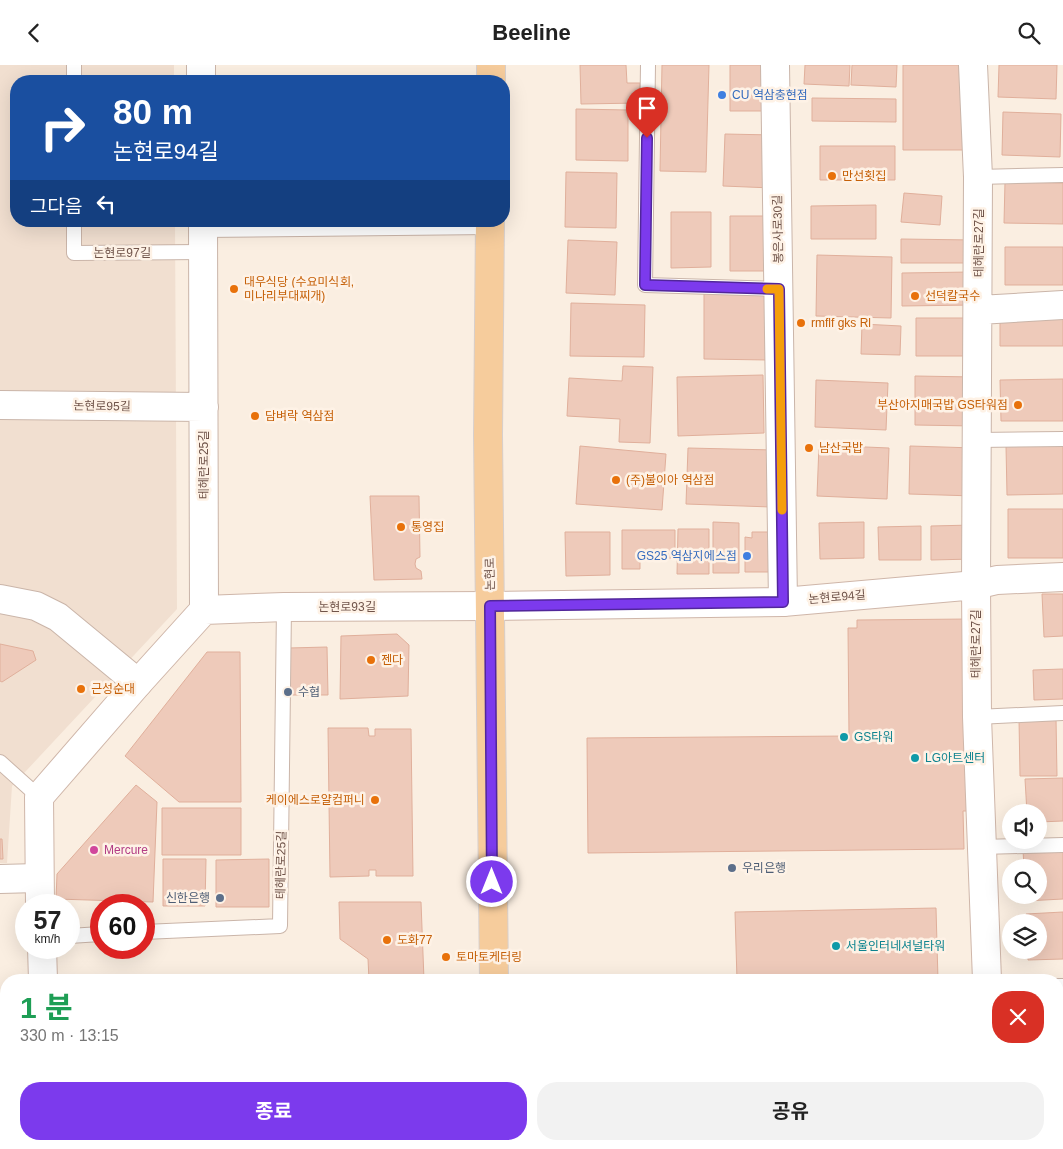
<!DOCTYPE html>
<html lang="ko">
<head>
<meta charset="utf-8">
<style>
	body { margin:0; font-family:Arial,"Noto Sans KR",sans-serif; background:#f2f2f2; color:#222; height:100vh; display:flex; flex-direction:column; font-size:19px; white-space:nowrap }
	* { box-sizing:border-box; margin:0 }
	p { font-size:16px; color:#767676 }
	.icon { flex:none; width:28px; height:28px; fill:none; stroke:currentColor; stroke-width:2; stroke-linecap:round; stroke-linejoin:round }
	.map { position:relative; flex:1; overflow:hidden }
	.sheet { position:absolute; left:0px; top:909px; width:1064px; height:176px; display:flex; flex-direction:column; background:#fff; border-radius:20px 20px 0 0; box-shadow:0 5px 20px #0002 }
	.sheet>* { flex:none }
	.banner { position:absolute; left:10px; top:10px; width:500px; height:152px; border-radius:20px; box-shadow:0 5px 20px #0002; background:#1a4fa0; color:#fff; overflow:hidden }
	.fabs { position:absolute; left:1002px; top:739px; display:grid; gap:10px }
	.fabs a { display:grid; place-items:center; width:45px; height:45px; border-radius:50%; background:#fff; box-shadow:0 5px 20px #0002; font-size:25px }
	.speed { position:absolute; left:15px; top:829px; display:flex; gap:10px; font-size:25px; font-weight:700; text-align:center }
	.speed>* { display:grid; place-content:center; width:65px; height:65px; border-radius:50%; background:#fff; box-shadow:0 5px 20px #0002; line-height:1 }
	.speed small { font-size:12px; font-weight:400 }
	.speed .limit { border:8px solid #d22; background:#fff; color:#111 }
	.pin { position:absolute; display:grid; place-items:center; width:42px; height:42px; color:#fff; margin:-51px -21px; border-radius:50% 50% 50% 0; rotate:-45deg; box-shadow:0 0 5px #0007 }
	.pin .icon { rotate:45deg }
	.me { position:absolute; width:55px; margin:-28px; rotate:0deg; stroke-linejoin:round; filter:drop-shadow(0 0 4px #0008) }
	.turn { display:flex; align-items:center; gap:18px; height:105px; padding:0 20px; font-size:22px }
	.turn .icon { width:65px; height:65px; stroke-width:2.5 }
	.turn b { display:block; font-size:35px; line-height:42px }
	.then { display:flex; align-items:center; height:48px; padding:0 20px; background:#0003; gap:10px; font-size:19px }
	.round { display:grid; place-items:center; flex:none; width:52px; height:52px; border-radius:20px; background:#f2f2f2 }
	.headline { display:flex; align-items:center; justify-content:space-between; height:85px; padding:0 20px }
	h1 { font-size:30px; font-weight:700; line-height:38px; color:#1e9e55 }
	.primary-button { display:flex; gap:10px; margin-top:auto; padding:10px 20px }
	.primary-button a { flex:1; height:58px; border-radius:20px; background:#7c3aed; color:#fff; font-size:20px; font-weight:700; line-height:58px; text-align:center }
	.primary-button a+a { background:#f2f2f2; color:#222 }
	header { display:flex; justify-content:space-between; align-items:center; height:65px; padding:0 20px; background:#fff; font-size:22px; font-weight:700 }
	.map>svg:first-child { display:block }
	.residential { fill:#f1dfd0 }
	.building { fill:#eecaba; stroke:#e0af9b }
	.lines { fill:none; stroke-linecap:round; stroke-linejoin:round }
	.lane-casing { stroke:#cab5a9; stroke-width:16 }
	.street-casing { stroke:#cab5a9; stroke-width:30 }
	.secondary-casing { stroke:#cfb6a9; stroke-width:30 }
	.primary-casing { stroke:#d7cfcc; stroke-width:30 }
	.lane { stroke:#fff; stroke-width:14 }
	.street { stroke:#fff; stroke-width:28 }
	.secondary { stroke:#fff; stroke-width:28 }
	.primary { stroke:#f6cc9c; stroke-width:28 }
	.route-casing { stroke:#51269a; stroke-width:12 }
	.route { stroke:#7c3aed; stroke-width:9 }
	.slow { stroke:#f59e0b; stroke-width:9 }
	.shop-dot { fill:#3f7fe0; stroke:#fef2e6; stroke-width:2 }
	.food-dot { fill:#e8710a; stroke:#fef2e6; stroke-width:2 }
	.service-dot { fill:#5c6f8a; stroke:#fef2e6; stroke-width:2 }
	.culture-dot { fill:#0f9aa8; stroke:#fef2e6; stroke-width:2 }
	.hotel-dot { fill:#d1479c; stroke:#fef2e6; stroke-width:2 }
	.labels { text-anchor:middle; stroke-width:5; stroke-linejoin:round; paint-order:stroke }
	.shop-label { font-size:12px; fill:#366cbe; stroke:#fef2e6; text-anchor:start }
	.food-label { font-size:12px; fill:#c56008; stroke:#fef2e6; text-anchor:start }
	.street-label { font-size:12px; fill:#70544a; stroke:#fef2e6 }
	.service-label { font-size:12px; fill:#4e5e75; stroke:#fef2e6; text-anchor:start }
	.culture-label { font-size:12px; fill:#0d838f; stroke:#fef2e6; text-anchor:start }
	.hotel-label { font-size:12px; fill:#b23c85; stroke:#fef2e6; text-anchor:start }
</style>
</head>
<body>
<header><svg class="icon" aria-label="back" viewBox="0 0 24 24"><path d="M15 5l-7 7 7 7"/></svg>Beeline<svg class="icon" aria-label="search" viewBox="0 0 24 24"><circle cx="10" cy="10" r="6"/><path d="M15 15l6 6"/></svg></header>
<div class="map">
<svg width="1063" height="1084" viewBox="0 0 1063 1084">
	<rect width="100%" height="100%" fill="#faeee1"/>
	<path class="residential" d="M 0,0 L 174,0 L 174,16 L 16,16 L 16,156 L 175,156 L 177,544 L 12,721 L 7,798 L 0,798 Z"/>
	<path class="building" d="M 580,0 L 626,0 L 627,18 L 640,18 L 640,38 L 581,39 Z
		M 662,0 L 709,0 L 706,107 L 660,106 Z
		M 730,0 L 767,0 L 767,46 L 730,46 Z
		M 805,0 L 850,0 L 849,21 L 804,19 Z
		M 852,0 L 897,0 L 896,22 L 851,20 Z
		M 903,0 L 965,0 L 965,85 L 903,85 Z
		M 999,0 L 1057,0 L 1056,34 L 998,32 Z
		M 812,33 L 896,34 L 896,57 L 812,56 Z
		M 576,44 L 628,45 L 628,96 L 576,95 Z
		M 1003,47 L 1061,49 L 1060,92 L 1002,90 Z
		M 725,69 L 773,70 L 772,123 L 723,121 Z
		M 820,81 L 895,81 L 895,115 L 820,115 Z
		M 566,107 L 617,108 L 616,163 L 565,162 Z
		M 1005,117 L 1063,118 L 1063,159 L 1004,158 Z
		M 904,128 L 942,131 L 940,160 L 901,157 Z
		M 876,140 L 876,174 L 811,174 L 811,141 Z
		M 671,147 L 711,147 L 711,202 L 671,203 Z
		M 730,151 L 771,151 L 771,206 L 730,206 Z
		M 901,174 L 973,175 L 973,198 L 901,198 Z
		M 568,175 L 617,177 L 615,230 L 566,228 Z
		M 1005,182 L 1063,182 L 1063,220 L 1005,220 Z
		M 817,190 L 892,192 L 891,253 L 816,251 Z
		M 971,207 L 972,240 L 902,241 L 902,208 Z
		M 704,227 L 768,228 L 767,295 L 704,294 Z
		M 571,238 L 645,240 L 644,292 L 570,291 Z
		M 1000,248 L 1063,248 L 1063,281 L 1000,281 Z
		M 916,253 L 974,253 L 975,291 L 916,291 Z
		M 862,259 L 901,261 L 900,290 L 861,289 Z
		M 623,301 L 653,302 L 650,378 L 619,377 L 620,354 L 567,351 L 569,313 L 622,316 Z
		M 763,310 L 764,368 L 678,371 L 677,312 Z
		M 915,311 L 974,312 L 973,361 L 915,360 Z
		M 1063,314 L 1063,356 L 1001,356 L 1000,315 Z
		M 816,315 L 888,318 L 886,365 L 815,362 Z
		M 819,380 L 889,383 L 887,434 L 817,431 Z
		M 1063,380 L 1063,429 L 1007,430 L 1006,381 Z
		M 580,381 L 666,389 L 662,445 L 576,439 Z
		M 910,381 L 975,383 L 974,431 L 909,429 Z
		M 688,383 L 773,385 L 771,442 L 686,439 Z
		M 370,431 L 419,431 L 420,492 L 416,494 L 415,499 L 416,503 L 421,506 L 422,514 L 374,515 Z
		M 1008,444 L 1063,444 L 1063,493 L 1008,493 Z
		M 713,457 L 739,458 L 739,508 L 713,508 Z
		M 864,457 L 864,493 L 820,494 L 819,458 Z
		M 973,460 L 974,494 L 931,495 L 931,461 Z
		M 921,461 L 921,495 L 879,495 L 878,462 Z
		M 678,464 L 709,464 L 709,509 L 677,509 Z
		M 622,465 L 675,465 L 675,493 L 640,493 L 640,504 L 622,504 Z
		M 565,467 L 610,467 L 610,510 L 566,511 Z
		M 752,467 L 769,467 L 769,507 L 745,507 L 745,472 L 752,473 Z
		M 1042,529 L 1063,529 L 1063,571 L 1044,572 Z
		M 969,554 L 971,746 L 963,746 L 964,784 L 588,788 L 587,673 L 849,671 L 848,563 L 857,563 L 857,555 Z
		M 397,569 L 409,580 L 408,631 L 340,634 L 341,571 Z
		M 0,579 L 33,586 L 36,595 L 2,617 L 0,616 Z
		M 327,582 L 328,630 L 290,630 L 289,583 Z
		M 207,587 L 240,587 L 241,737 L 179,737 L 125,691 Z
		M 1063,604 L 1063,634 L 1034,635 L 1033,605 Z
		M 1056,653 L 1057,711 L 1020,711 L 1019,654 Z
		M 328,663 L 368,663 L 369,671 L 375,671 L 375,664 L 411,664 L 413,811 L 376,811 L 376,805 L 369,805 L 369,811 L 330,812 Z
		M 1063,713 L 1063,756 L 1039,757 L 1039,748 L 1027,748 L 1025,714 Z
		M 136,720 L 157,737 L 153,837 L 56,834 L 57,809 Z
		M 162,743 L 241,743 L 241,790 L 162,790 Z
		M 0,774 L 2,774 L 3,794 L 0,794 Z
		M 1063,783 L 1063,834 L 1025,836 L 1025,830 L 1039,830 L 1039,802 L 1024,802 L 1023,785 Z
		M 163,794 L 206,794 L 205,841 L 163,841 Z
		M 269,794 L 269,842 L 216,842 L 216,795 Z
		M 339,837 L 421,837 L 424,915 L 369,915 L 368,894 L 340,874 Z
		M 936,843 L 938,915 L 737,915 L 735,847 Z
		M 1063,847 L 1063,894 L 1028,895 L 1028,885 L 1039,885 L 1039,858 L 1027,858 L 1026,849 Z
		M 704,912 L 704,915 L 566,915 L 566,914 Z
		M 1063,929 L 1063,993 L 1058,993 L 1058,930 Z"/>
	<g class="lines">
		<defs>
			<path id="lane" d="M 648,0 L 645,220 L 779,224
				M 74,16 L 74,0
				M 978,112 L 1063,110
				M 74,156 L 74,188 L 203,187
				M 203,165 L 490,162
				M 978,375 L 1063,374
				M 977,652 L 1063,648
				M 0,697 L 39,732
				M 981,782 L 1063,780
				M 144,867 L 280,861 L 284,542
				M 69,871 L 101,869
				M 1058,921 L 1063,921"/>
			<path id="street" d="M 201,0 L 201,16
				M 775,0 L 783,537
				M 973,0 L 978,112 L 976,520
				M 203,156 L 204,545
				M 979,245 L 1063,240
				M 0,340 L 204,342
				M 0,534 L 36,541 L 58,552 L 138,618
				M 0,814 L 38,813"/>
			<path id="secondary" d="M 976,520 L 977,652 L 987,915
				M 40,840 L 39,732 L 138,618 L 204,545 L 284,542 L 490,541 L 783,537 L 976,520 L 997,515 L 1063,512
				M 42,882 L 43,915"/>
			<path id="primary" d="M 491,16 L 491,0
				M 490,156 L 488,370 L 494,915
				M 1058,1066 L 1063,1066
				M 291,1079 L 291,1084
				M 0,1080 L 50,1079
				M 499,1084 L 499,1079
				M 864,1084 L 871,1079"/>
		</defs>
		<use href="#lane" class="lane-casing"/>
		<use href="#street" class="street-casing"/>
		<use href="#secondary" class="secondary-casing"/>
		<use href="#primary" class="primary-casing"/>
		<use href="#lane" class="lane"/>
		<use href="#street" class="street"/>
		<use href="#secondary" class="secondary"/>
		<use href="#primary" class="primary"/>
	</g>
	<g class="lines">
		<defs>
			<path id="route" d="M 492,817 L 490,541 L 783,537 L 779,224 L 645,220 L 647,73"/>
		</defs>
		<use href="#route" class="route-casing"/>
		<use href="#route" class="route"/>
		<path class="slow" d="M 767,224 L 779,224 L 782,445"/>
	</g>
	<g class="shop-dot">
		<circle cx="722" cy="30" r="5"/>
		<circle cx="747" cy="491" r="5"/>
	</g>
	<g class="food-dot">
		<circle cx="832" cy="111" r="5"/>
		<circle cx="234" cy="224" r="5"/>
		<circle cx="915" cy="231" r="5"/>
		<circle cx="801" cy="258" r="5"/>
		<circle cx="1018" cy="340" r="5"/>
		<circle cx="255" cy="351" r="5"/>
		<circle cx="809" cy="383" r="5"/>
		<circle cx="616" cy="415" r="5"/>
		<circle cx="401" cy="462" r="5"/>
		<circle cx="371" cy="595" r="5"/>
		<circle cx="81" cy="624" r="5"/>
		<circle cx="375" cy="735" r="5"/>
		<circle cx="387" cy="875" r="5"/>
		<circle cx="446" cy="892" r="5"/>
	</g>
	<g class="service-dot">
		<circle cx="288" cy="627" r="5"/>
		<circle cx="732" cy="803" r="5"/>
		<circle cx="220" cy="833" r="5"/>
	</g>
	<g class="culture-dot">
		<circle cx="844" cy="672" r="5"/>
		<circle cx="915" cy="693" r="5"/>
		<circle cx="836" cy="881" r="5"/>
	</g>
	<circle class="hotel-dot" cx="94" cy="785" r="5"/>
	<g class="labels">
		<g class="shop-label">
			<text x="732" y="34">CU 역삼충현점</text>
			<text x="737" y="495" text-anchor="end">GS25 역삼지에스점</text>
		</g>
		<g class="food-label">
			<text x="842" y="115">만선횟집</text>
			<text x="244" y="221">대우식당 (수요미식회,<tspan x="244" dy="14">미나리부대찌개)</tspan></text>
			<text x="925" y="235">선덕칼국수</text>
			<text x="811" y="262">rmflf gks Rl</text>
			<text x="1008" y="344" text-anchor="end">부산아지매국밥 GS타워점</text>
			<text x="265" y="355">담벼락 역삼점</text>
			<text x="819" y="387">남산국밥</text>
			<text x="626" y="419">(주)불이아 역삼점</text>
			<text x="411" y="466">통영집</text>
			<text x="381" y="599">젠다</text>
			<text x="91" y="628">근성순대</text>
			<text x="365" y="739" text-anchor="end">케이에스로얄컴퍼니</text>
			<text x="397" y="879">도화77</text>
			<text x="456" y="896">토마토케터링</text>
		</g>
		<g class="street-label">
			<text transform="translate(778 164) rotate(-91)" y="4">봉은사로30길</text>
			<text transform="translate(979 178) rotate(-90)" y="4">테헤란로27길</text>
			<text x="122" y="192">논현로97길</text>
			<text transform="translate(102 341) rotate(1)" y="4">논현로95길</text>
			<text transform="translate(204 400) rotate(-90)" y="4">테헤란로25길</text>
			<text transform="translate(490 509) rotate(-91)" y="4">논현로</text>
			<text transform="translate(837 532) rotate(-5)" y="4">논현로94길</text>
			<text x="347" y="546">논현로93길</text>
			<text transform="translate(976 579) rotate(-90)" y="4">테헤란로27길</text>
			<text transform="translate(281 800) rotate(-89)" y="4">테헤란로25길</text>
		</g>
		<g class="service-label">
			<text x="298" y="631">수협</text>
			<text x="742" y="807">우리은행</text>
			<text x="210" y="837" text-anchor="end">신한은행</text>
		</g>
		<g class="culture-label">
			<text x="854" y="676">GS타워</text>
			<text x="925" y="697">LG아트센터</text>
			<text x="846" y="885">서울인터네셔널타워</text>
		</g>
		<g class="hotel-label">
			<text x="104" y="789">Mercure</text>
		</g>
	</g>
</svg>
<div class="fabs">
<a><svg class="icon" aria-label="sound" viewBox="0 0 24 24"><path d="M4 9h4l5-4v14l-5-4H4zM17 9q2 3 0 6"/></svg></a>
<a><svg class="icon" aria-label="search" viewBox="0 0 24 24"><circle cx="10" cy="10" r="6"/><path d="M15 15l6 6"/></svg></a>
<a><svg class="icon" aria-label="layers" viewBox="0 0 24 24"><path d="M12 4l9 5-9 5-9-5zM3 14l9 5 9-5"/></svg></a>
</div>
<div class="speed"><div>57<small>km/h</small></div><div class="limit">60</div></div>
<div class="pin" style="left:647px;top:73px;background:#d93025"><svg class="icon" aria-label="arrive" viewBox="0 0 24 24"><path d="M6 21V4h12l-3 4 3 4H6"/></svg></div>
<svg class="me" style="left:492px;top:817px" viewBox="-20 -20 40 40"><circle r="17" fill="#7c3aed" stroke="#fff" stroke-width="3"/><path d="M0-11L8 9 0 5-8 9z" fill="#fff"/></svg>
<div class="banner">
<div class="turn"><svg class="icon" aria-label="right" viewBox="0 0 24 24"><path d="M7 20v-9h11M14 6l5 5-5 5"/></svg><div><b>80 m</b>논현로94길</div></div>
<div class="then">그다음<svg class="icon" aria-label="left" viewBox="0 0 24 24"><path d="M17 20v-9H6M10 6l-5 5 5 5"/></svg></div>
</div>
<section class="sheet">
<div class="headline"><div><h1>1 분</h1><p>330 m · 13:15</p></div><a class="round" style="background:#d93025;color:#fff"><svg class="icon" aria-label="close" viewBox="0 0 24 24"><path d="M6 6l12 12M18 6L6 18"/></svg></a></div>
<div class="primary-button"><a>종료</a><a>공유</a></div>
</section>
</div>
</body>
</html>
